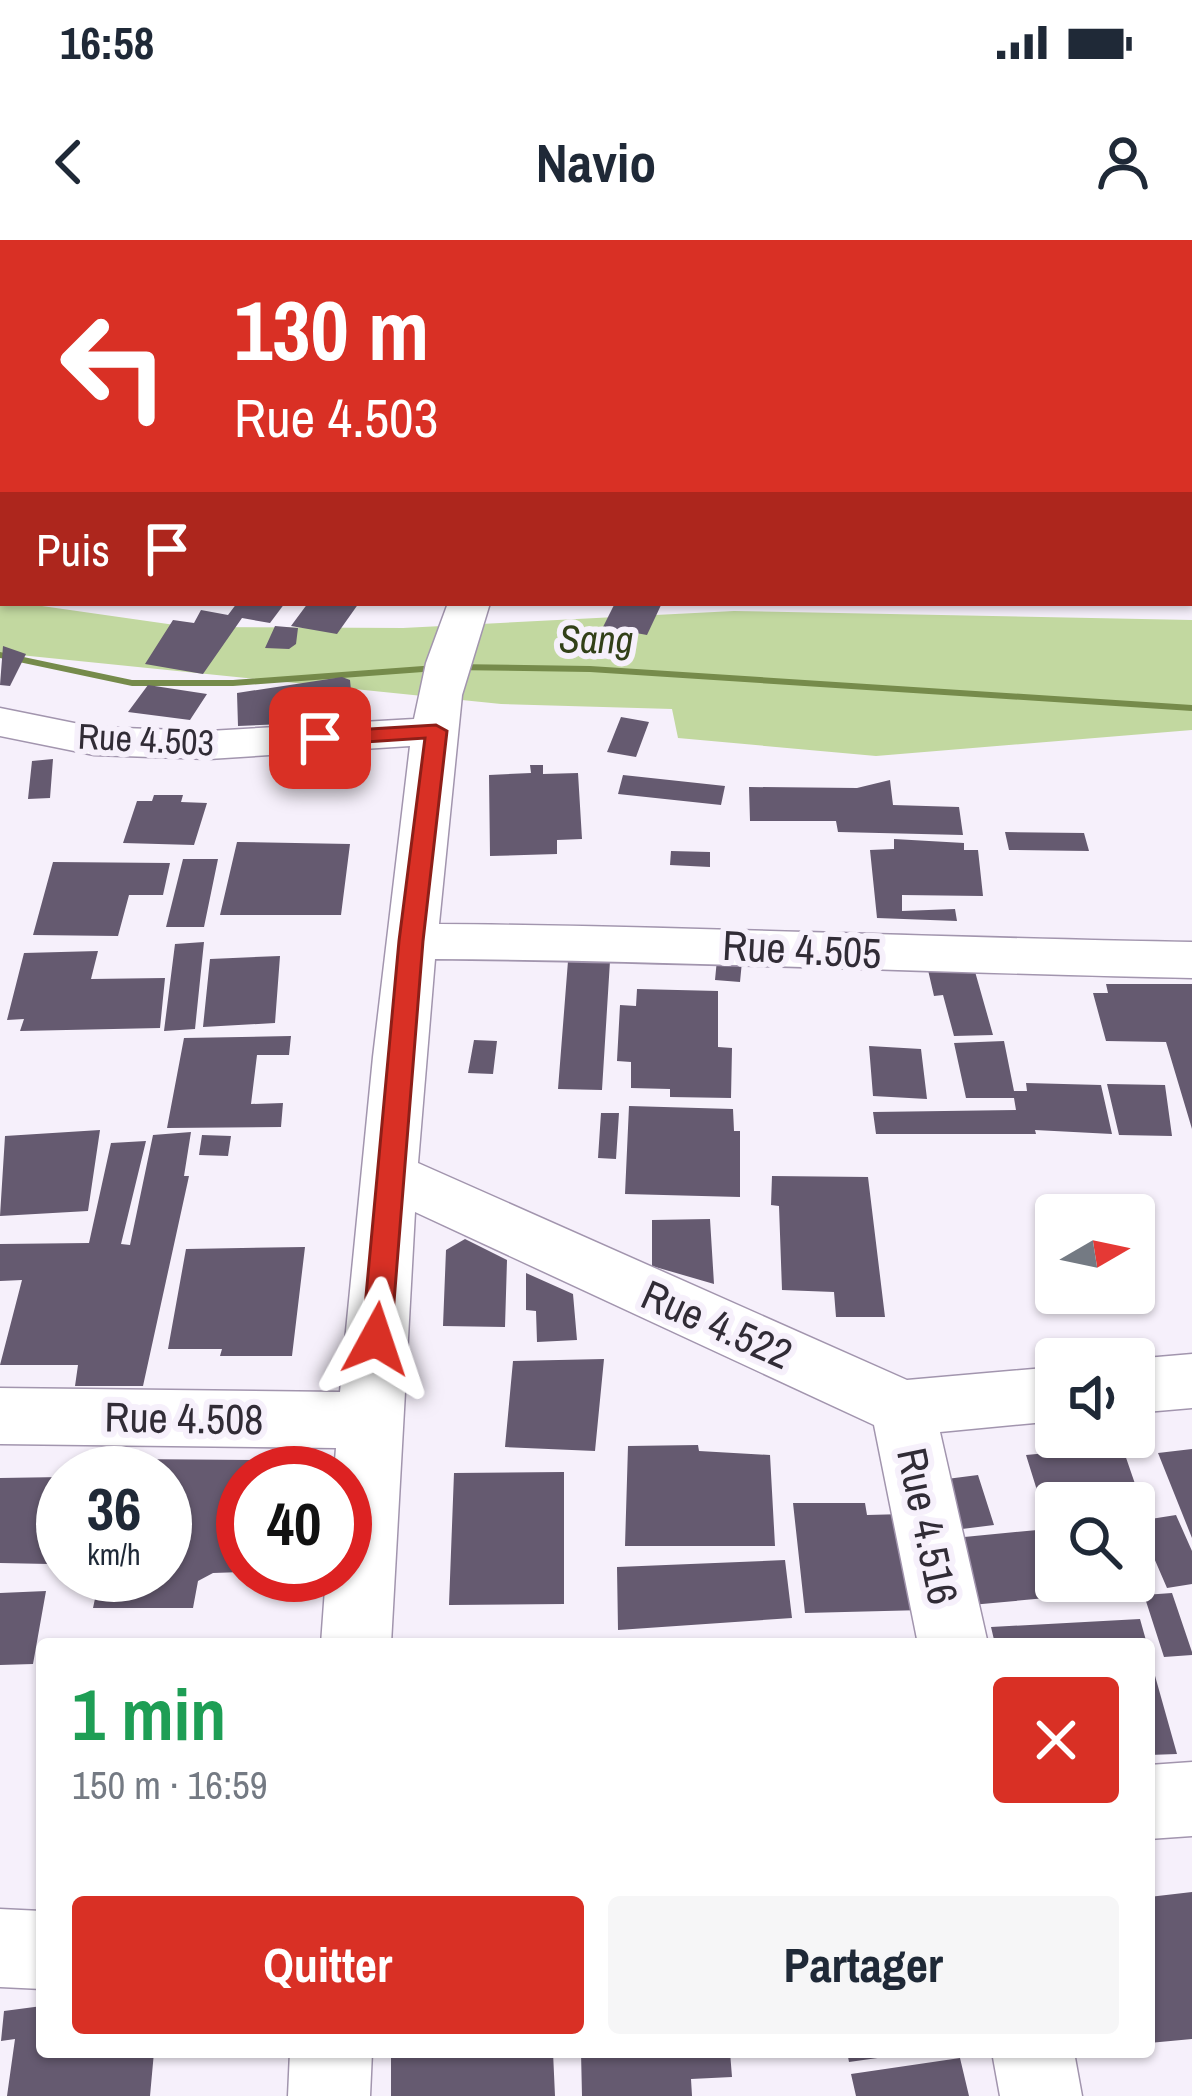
<!DOCTYPE html>
<html lang="fr">
<head>
<meta charset="utf-8">
<style>
	body { margin:0; font-family:"Archivo Narrow",sans-serif; background:#f6f6f7; color:#1f2937; height:100vh; display:flex; flex-direction:column; font-size:45px; white-space:nowrap }
	* { box-sizing:border-box; margin:0 }
	p { font-size:39px; color:#747a83 }
	.icon { flex:none; width:66px; height:66px; fill:none; stroke:currentColor; stroke-width:2; stroke-linecap:round; stroke-linejoin:round }
	.map { position:relative; flex:1; overflow:hidden }
	.sheet { position:absolute; left:36px; top:1398px; width:1119px; height:420px; display:flex; flex-direction:column; background:#fff; border-radius:12px; box-shadow:0 3px 9px #0004 }
	.sheet>* { flex:none }
	.banner { position:absolute; left:0px; top:0px; width:1194px; height:366px; box-shadow:0 3px 9px #0004; background:#d93025; color:#fff; overflow:hidden }
	.needle { width:78px; rotate:81deg }
	.fabs { position:absolute; left:1035px; top:954px; display:grid; gap:24px }
	.fabs a { display:grid; place-items:center; width:120px; height:120px; border-radius:12px; background:#fff; box-shadow:0 3px 9px #0004; font-size:60px }
	.speed { position:absolute; left:36px; top:1206px; display:flex; gap:24px; font-size:60px; font-weight:700; text-align:center }
	.speed>* { display:grid; place-content:center; width:156px; height:156px; border-radius:50%; background:#fff; box-shadow:0 3px 9px #0004; line-height:1 }
	.speed small { font-size:30px; font-weight:400 }
	.speed .limit { border:18px solid #d22; background:#fff; color:#111 }
	.pin { position:absolute; display:grid; place-items:center; width:102px; height:102px; color:#fff; margin:-51px; border-radius:24px; box-shadow:0 6px 18px #0006 }
	.me { position:absolute; width:132px; margin:-66px; rotate:5deg; stroke-linejoin:round; filter:drop-shadow(0 0 9px #0008) }
	.turn { display:flex; align-items:center; gap:42px; height:252px; padding:0 36px; font-size:54px }
	.turn .icon { width:156px; height:156px; stroke-width:2.5 }
	.turn b { display:block; font-size:84px; line-height:102px }
	.then { display:flex; align-items:center; height:114px; padding:0 36px; background:#0003; gap:24px; font-size:45px }
	.round { display:grid; place-items:center; flex:none; width:126px; height:126px; border-radius:12px; background:#f6f6f7 }
	.head { display:flex; align-items:center; justify-content:space-between; height:204px; padding:0 36px }
	h1 { font-size:72px; font-weight:700; line-height:90px; color:#1e9e55 }
	.button { display:flex; gap:24px; margin-top:auto; padding:24px 36px }
	.button a { flex:1; height:138px; border-radius:12px; background:#d93025; color:#fff; font-size:48px; font-weight:700; line-height:138px; text-align:center }
	.button a+a { background:#f6f6f7; color:#1f2937 }
	.status { display:flex; justify-content:space-between; align-items:center; height:84px; padding:0 60px; background:#fff; direction:ltr }
	.status svg { height:33px; fill:currentColor }
	header { display:flex; justify-content:space-between; align-items:center; height:156px; padding:0 36px; background:#fff; font-size:54px; font-weight:700 }
	.map>svg:first-child { display:block }
	.green { fill:#c2d8a0 }
	.lines { fill:none; stroke-linecap:round; stroke-linejoin:round }
	.stream { fill:#768b4b; fill-rule:evenodd }
	.building { fill:#655a70 }
	.minor-casing { stroke:#a295ae; stroke-width:3 }
	.major-casing { stroke:#806a94; stroke-width:3 }
	.minor { fill:#fff; fill-rule:evenodd }
	.major { fill:#ccb9dd; fill-rule:evenodd }
	.route { fill:#d93025; stroke:#8d1f18; stroke-width:3 }
	.labels { text-anchor:middle; stroke-width:12; stroke-linejoin:round; paint-order:stroke }
	.far-street-label { font-size:36px; fill:#312c36; stroke:#f6f0fb }
	.far-water-label { font-size:39px; font-style:italic; fill:#324018; stroke:#f6f0fb }
	.street-label { font-size:42px; fill:#312c36; stroke:#f6f0fb }
</style>
</head>
<body>
<div class="status"><b>16:58</b><svg viewBox="0 0 49 12"><path d="M0 12V9h3v3zM5 12V6h3v6zM10 12V3h3v9zM15 12V0h3v12zM26 1h20v11H26zM47 4h2v5h-2z"/></svg></div>
<header><svg class="icon" aria-label="back" viewBox="0 0 24 24"><path d="M15 5l-7 7 7 7"/></svg>Navio<svg class="icon" aria-label="person" viewBox="0 0 24 24"><circle cx="12" cy="8" r="4"/><path d="M4 21q1-7 8-7t8 7"/></svg></header>
<div class="map">
<svg width="1192" height="1856" viewBox="0 0 1192 1856">
	<rect width="100%" height="100%" fill="#f6f0fb"/>
	<path class="green" d="M 0,360 L 189,387 L 403,388 L 734,371 L 1192,380 L 1192,490 L 876,516 L 678,498 L 672,469 L 501,464 L 0,413 Z"/>
	<g class="lines">
		<path class="stream" d="M 0,412 L 132,440 L 233,440 L 450,424 L 590,426 L 1192,465 L 1192,471 L 590,432 L 450,430 L 233,446 L 132,446 L 0,418 Z"/>
	</g>
	<path class="building" d="M 237,363 L 285,363 L 270,383 L 242,378 L 203,434 L 145,424 L 173,380 L 194,383 L 201,370 L 228,375 Z
		M 308,363 L 359,363 L 337,394 L 291,386 Z
		M 615,363 L 662,363 L 647,395 L 603,387 Z
		M 275,386 L 298,388 L 296,404 L 289,409 L 265,408 Z
		M 3,406 L 26,414 L 10,446 L 0,445 Z
		M 342,437 L 350,440 L 354,481 L 238,486 L 237,453 Z
		M 148,445 L 207,454 L 190,480 L 128,472 Z
		M 621,477 L 649,482 L 636,517 L 607,512 Z
		M 53,519 L 50,558 L 28,559 L 32,521 Z
		M 530,525 L 543,525 L 543,534 L 578,533 L 582,599 L 557,600 L 557,614 L 490,616 L 489,535 L 531,533 Z
		M 623,535 L 725,546 L 721,565 L 618,554 Z
		M 890,540 L 893,565 L 959,567 L 963,595 L 838,592 L 836,581 L 750,581 L 749,547 L 857,548 Z
		M 154,555 L 183,555 L 181,562 L 207,563 L 194,605 L 123,603 L 137,561 L 152,561 Z
		M 1005,592 L 1084,593 L 1089,611 L 1009,610 Z
		M 894,599 L 964,603 L 964,610 L 978,610 L 983,656 L 902,655 L 902,671 L 955,669 L 957,681 L 877,678 L 870,610 L 894,609 Z
		M 237,602 L 350,604 L 341,675 L 220,675 Z
		M 671,611 L 710,612 L 710,627 L 670,625 Z
		M 183,619 L 218,619 L 204,687 L 166,687 Z
		M 53,622 L 170,623 L 163,655 L 129,655 L 118,696 L 33,695 Z
		M 204,702 L 195,789 L 164,791 L 175,704 Z
		M 718,709 L 743,711 L 740,742 L 715,740 Z
		M 98,711 L 91,739 L 165,738 L 160,788 L 20,791 L 24,779 L 7,780 L 24,713 Z
		M 280,716 L 275,783 L 203,787 L 210,719 Z
		M 568,721 L 610,721 L 602,850 L 558,849 Z
		M 974,728 L 993,795 L 954,796 L 943,755 L 934,756 L 928,730 Z
		M 1106,744 L 1192,744 L 1192,889 L 1166,802 L 1106,801 L 1093,753 L 1108,753 Z
		M 637,749 L 718,751 L 718,807 L 732,808 L 731,858 L 670,857 L 670,849 L 631,848 L 631,822 L 617,821 L 620,765 L 636,766 Z
		M 291,796 L 289,815 L 257,815 L 251,864 L 283,863 L 281,887 L 167,888 L 184,798 Z
		M 474,800 L 497,801 L 493,834 L 468,833 Z
		M 1004,801 L 1014,851 L 1027,851 L 1026,843 L 1101,845 L 1112,894 L 1035,890 L 1036,894 L 876,894 L 873,872 L 1016,870 L 1014,858 L 966,858 L 954,803 Z
		M 869,806 L 921,809 L 927,859 L 873,856 Z
		M 1107,844 L 1165,845 L 1172,896 L 1119,895 Z
		M 629,866 L 733,869 L 734,891 L 740,891 L 740,957 L 625,954 Z
		M 601,873 L 619,873 L 616,919 L 598,918 Z
		M 100,890 L 88,971 L 0,976 L 5,896 Z
		M 191,892 L 184,936 L 189,936 L 143,1146 L 75,1146 L 78,1125 L 0,1125 L 22,1040 L 0,1041 L 0,1004 L 89,1003 L 111,903 L 146,901 L 121,1004 L 130,1005 L 153,895 Z
		M 202,895 L 231,896 L 228,916 L 199,915 Z
		M 772,936 L 868,937 L 885,1077 L 836,1077 L 834,1052 L 782,1050 L 779,966 L 771,965 Z
		M 710,979 L 714,1044 L 652,1026 L 652,980 Z
		M 465,999 L 507,1020 L 505,1087 L 443,1086 L 446,1010 Z
		M 305,1007 L 292,1116 L 220,1116 L 222,1109 L 168,1109 L 186,1009 Z
		M 526,1033 L 573,1054 L 577,1100 L 537,1102 L 536,1071 L 526,1070 Z
		M 604,1119 L 595,1211 L 505,1207 L 513,1121 Z
		M 698,1205 L 699,1211 L 770,1215 L 775,1306 L 625,1306 L 628,1206 Z
		M 1122,1206 L 1143,1267 L 1056,1263 L 1056,1275 L 1045,1276 L 1026,1215 Z
		M 1192,1209 L 1192,1298 L 1158,1213 Z
		M 125,1219 L 259,1220 L 257,1233 L 243,1233 L 242,1332 L 213,1333 L 198,1341 L 193,1368 L 93,1368 L 100,1335 L 165,1335 L 165,1233 L 122,1233 Z
		M 564,1232 L 564,1364 L 449,1365 L 454,1233 Z
		M 978,1235 L 994,1285 L 954,1290 L 939,1240 Z
		M 63,1237 L 63,1262 L 49,1324 L 0,1323 L 0,1238 Z
		M 793,1263 L 865,1263 L 867,1275 L 905,1274 L 924,1370 L 805,1373 Z
		M 1176,1275 L 1192,1311 L 1192,1344 L 1167,1348 L 1138,1281 Z
		M 1048,1289 L 1056,1317 L 1056,1341 L 1063,1341 L 1068,1356 L 971,1365 L 954,1298 Z
		M 1135,1306 L 1148,1347 L 1072,1352 L 1068,1341 L 1134,1341 Z
		M 785,1320 L 792,1378 L 618,1390 L 617,1327 Z
		M 46,1351 L 33,1424 L 0,1425 L 0,1353 Z
		M 1172,1353 L 1192,1412 L 1192,1415 L 1164,1417 L 1144,1355 Z
		M 1140,1379 L 1147,1404 L 995,1404 L 991,1387 Z
		M 1149,1418 L 1150,1418 L 1177,1514 L 1149,1515 Z
		M 1192,1652 L 1192,1799 L 1149,1803 L 1149,1657 Z
		M 42,1766 L 42,1812 L 154,1812 L 150,1856 L 7,1856 L 15,1799 L 1,1801 L 4,1771 Z
		M 391,1812 L 553,1812 L 555,1856 L 391,1856 Z
		M 581,1812 L 730,1812 L 732,1837 L 691,1839 L 692,1856 L 582,1856 Z
		M 847,1812 L 899,1812 L 899,1815 L 849,1822 Z
		M 960,1818 L 969,1856 L 856,1856 L 851,1834 Z"/>
	<g class="lines">
		<defs>
			<path id="minor" d="M 901,0 L 936,0 L 899,3 Z
				M 1191,186 L 1192,186 L 1192,208 L 1191,208 Z
				M 0,230 L 3,230 L 3,253 L 0,253 Z
				M 1191,313 L 1192,313 L 1192,337 L 1191,337 Z
				M 448,363 L 490,363 L 462,455 L 439,684 C 690,686 941,698 1192,702 L 1192,738 C 940,733 688,721 435,719 L 418,923 L 907,1140 L 1056,1127 L 1056,1181 L 940,1192 L 988,1404 L 918,1404 L 874,1185 L 415,972 L 391,1404 L 321,1404 L 326,1335 L 345,1335 L 345,1233 L 334,1233 L 336,1208 L 0,1204 L 0,1148 L 340,1152 L 373,817 L 410,506 L 209,519 L 94,515 L 0,496 L 0,468 L 94,487 L 209,491 L 414,479 L 426,423 Z
				M 1192,1114 L 1192,1168 L 1134,1173 L 1134,1119 Z
				M 1192,1522 L 1192,1596 L 1149,1599 L 1149,1525 Z
				M 0,1669 L 42,1671 L 42,1749 L 0,1747 Z
				M 290,1812 L 372,1812 L 370,1856 L 288,1856 Z
				M 992,1812 L 1074,1812 L 1082,1856 L 1000,1856 Z"/>
			<path id="major" d="M 1005,0 L 1056,0 L 1058,3 L 1007,3 Z
				M 1191,20 L 1192,20 L 1192,42 L 1191,42 Z"/>
		</defs>
		<use href="#minor" class="minor-casing"/>
		<use href="#major" class="major-casing"/>
		<use href="#minor" class="minor"/>
		<use href="#major" class="major"/>
	</g>
	<path class="route" d="M 436,485 L 447,491 L 423,701 L 391,1099 L 387,1108 L 376,1111 L 366,1108 L 362,1099 L 399,701 L 425,498 L 320,505 L 309,498 L 320,492 Z"/>
	<g class="labels">
		<g class="far-street-label">
			<text transform="translate(146 499) rotate(3)" y="13">Rue 4.503</text>
		</g>
		<g class="far-water-label">
			<text transform="translate(596 399) rotate(1)" y="14">Sang</text>
		</g>
		<g class="street-label">
			<text transform="translate(802 709) rotate(3)" y="15">Rue 4.505</text>
			<text transform="translate(717 1084) rotate(24)" y="15">Rue 4.522</text>
			<text transform="translate(184 1178) rotate(1)" y="15">Rue 4.508</text>
			<text transform="translate(928 1286) rotate(78)" y="15">Rue 4.516</text>
		</g>
	</g>
</svg>
<div class="fabs">
<a><svg class="needle" viewBox="-14 -14 28 28"><path d="M0-13l5 13h-10z" fill="#e53935"/><path d="M0 13l5-13h-10z" fill="#747a83"/></svg></a>
<a><svg class="icon" aria-label="sound" viewBox="0 0 24 24"><path d="M4 9h4l5-4v14l-5-4H4zM17 9q2 3 0 6"/></svg></a>
<a><svg class="icon" aria-label="search" viewBox="0 0 24 24"><circle cx="10" cy="10" r="6"/><path d="M15 15l6 6"/></svg></a>
</div>
<div class="speed"><div>36<small>km/h</small></div><div class="limit">40</div></div>
<div class="pin" style="left:320px;top:498px;background:#d93025"><svg class="icon" aria-label="arrive" viewBox="0 0 24 24"><path d="M6 21V4h12l-3 4 3 4H6"/></svg></div>
<svg class="me" style="left:376px;top:1099px" viewBox="-20 -20 40 40"><path d="M0-17L14 15 0 8-14 15z" fill="#d93025" stroke="#fff" stroke-width="4"/></svg>
<div class="banner">
<div class="turn"><svg class="icon" aria-label="left" viewBox="0 0 24 24"><path d="M17 20v-9H6M10 6l-5 5 5 5"/></svg><div><b>130 m</b>Rue 4.503</div></div>
<div class="then">Puis<svg class="icon" aria-label="arrive" viewBox="0 0 24 24"><path d="M6 21V4h12l-3 4 3 4H6"/></svg></div>
</div>
<section class="sheet">
<div class="head"><div><h1>1 min</h1><p>150 m · 16:59</p></div><a class="round" style="background:#d93025;color:#fff"><svg class="icon" aria-label="close" viewBox="0 0 24 24"><path d="M6 6l12 12M18 6L6 18"/></svg></a></div>
<div class="button"><a>Quitter</a><a>Partager</a></div>
</section>
</div>
</body>
</html>
